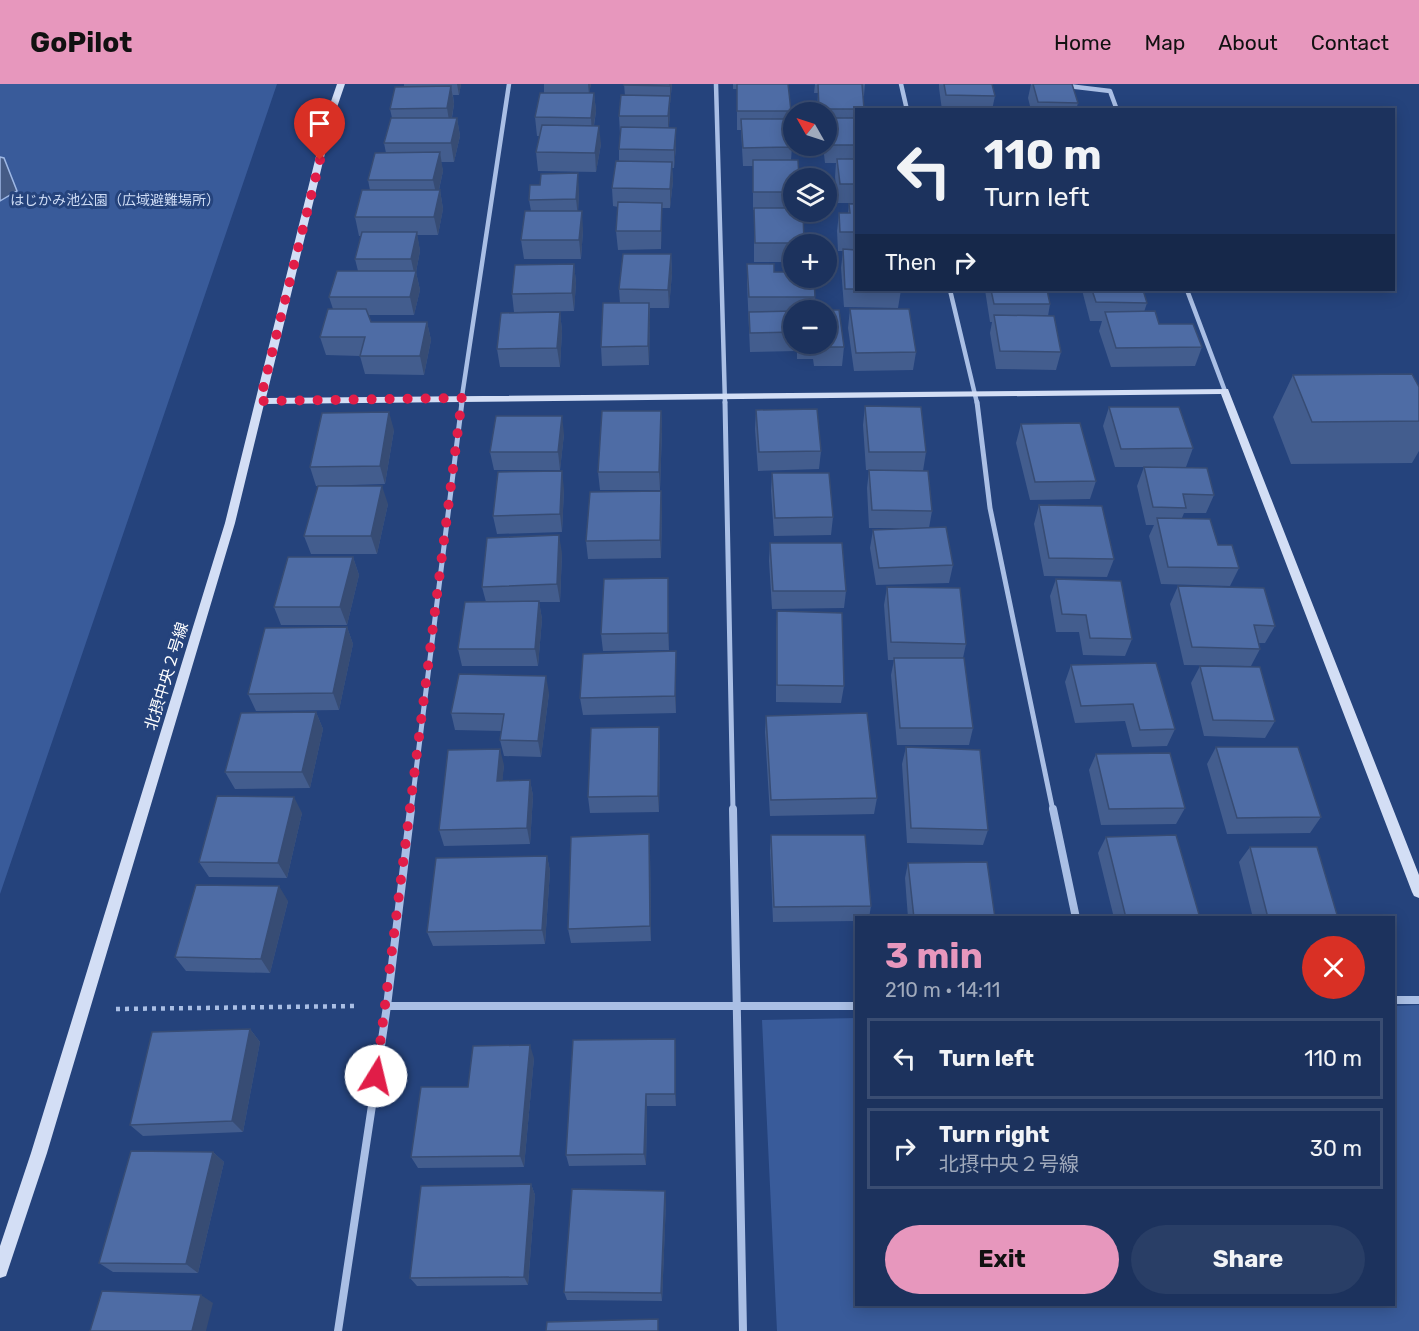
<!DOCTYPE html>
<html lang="en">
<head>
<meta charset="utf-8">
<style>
	body { margin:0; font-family:Rubik,"Noto Sans JP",sans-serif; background:#293e66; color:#f1f3f6; height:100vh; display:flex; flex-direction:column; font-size:22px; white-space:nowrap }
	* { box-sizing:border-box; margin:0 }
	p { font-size:20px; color:#a0aabc }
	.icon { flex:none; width:33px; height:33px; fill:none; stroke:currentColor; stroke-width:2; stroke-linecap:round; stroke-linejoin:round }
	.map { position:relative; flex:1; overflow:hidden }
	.sheet { position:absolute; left:855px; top:832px; width:540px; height:390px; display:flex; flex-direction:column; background:#1c325d; border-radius:0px; box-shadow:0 3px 15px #0003,0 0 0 2px #3a4d72 }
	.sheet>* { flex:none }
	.hud { position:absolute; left:855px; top:24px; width:540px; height:183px; border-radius:0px; box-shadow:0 3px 15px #0003,0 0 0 2px #3a4d72; background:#1c325d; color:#f1f3f6; overflow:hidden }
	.needle { width:39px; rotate:309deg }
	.tools { position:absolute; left:783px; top:18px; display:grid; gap:12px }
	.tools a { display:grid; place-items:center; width:54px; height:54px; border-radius:50%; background:#1c325d; box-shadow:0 3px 15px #0003,0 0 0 2px #3a4d72; font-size:30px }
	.pin { position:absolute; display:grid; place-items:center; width:51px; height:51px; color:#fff; margin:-62px -26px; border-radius:50% 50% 50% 0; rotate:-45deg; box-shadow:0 0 6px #0007 }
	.pin .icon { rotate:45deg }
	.me { position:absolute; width:66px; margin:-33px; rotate:9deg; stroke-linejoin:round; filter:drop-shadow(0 0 4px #0008) }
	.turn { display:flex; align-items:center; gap:21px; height:126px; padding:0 30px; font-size:27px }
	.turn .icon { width:78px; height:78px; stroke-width:2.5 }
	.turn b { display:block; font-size:42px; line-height:51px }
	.then { display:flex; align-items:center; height:57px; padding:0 30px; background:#0003; gap:12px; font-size:22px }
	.round { display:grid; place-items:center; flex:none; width:63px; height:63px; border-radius:32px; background:#293e66 }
	.overview { display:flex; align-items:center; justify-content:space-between; height:102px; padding:0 30px }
	h1 { font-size:36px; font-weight:700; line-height:45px; color:#e797bd }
	.action { display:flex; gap:12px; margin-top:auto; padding:12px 30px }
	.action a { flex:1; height:69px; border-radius:36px; background:#e797bd; color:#111; font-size:24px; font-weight:700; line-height:69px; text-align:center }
	.action a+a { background:#293e66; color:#f1f3f6 }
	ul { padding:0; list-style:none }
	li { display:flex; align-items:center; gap:18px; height:81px; margin:0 12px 9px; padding:0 18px; border:3px solid #3a4d72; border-radius:0px }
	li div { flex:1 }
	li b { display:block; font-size:22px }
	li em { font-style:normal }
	header { display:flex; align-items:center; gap:36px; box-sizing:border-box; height:84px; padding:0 30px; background:#e797bd; color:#111 }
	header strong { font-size:28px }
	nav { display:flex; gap:33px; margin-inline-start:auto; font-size:21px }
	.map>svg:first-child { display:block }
	.green { fill:#395b9a }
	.water { fill:#455b85; stroke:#9eb8e5; stroke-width:1.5 }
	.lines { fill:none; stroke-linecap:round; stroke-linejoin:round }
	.path { stroke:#aabfe5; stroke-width:4.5; stroke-dasharray:4 5; stroke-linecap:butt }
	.street-far2 { stroke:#aabfe5; stroke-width:4.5 }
	.street-far1 { stroke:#aabfe5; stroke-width:5 }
	.street { stroke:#aabfe5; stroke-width:8 }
	.secondary { fill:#d3def5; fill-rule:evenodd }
	.wall { fill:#435d8e; fill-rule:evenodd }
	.shaded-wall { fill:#374c74 }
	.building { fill:#4e6ca5; stroke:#374c74; stroke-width:1.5 }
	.route { stroke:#e11d48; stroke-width:10; stroke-dasharray:0 18 }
	.labels { text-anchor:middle; stroke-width:6; stroke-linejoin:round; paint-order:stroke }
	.far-park-label { font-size:14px; fill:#cddbf4; stroke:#25437c }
	.street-label { font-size:16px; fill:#fff; stroke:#25437c }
</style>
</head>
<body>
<header>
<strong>GoPilot</strong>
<nav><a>Home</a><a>Map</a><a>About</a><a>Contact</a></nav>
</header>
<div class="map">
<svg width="1419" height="1247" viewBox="0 0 1419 1247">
	<rect width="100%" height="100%" fill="#25437c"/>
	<path class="green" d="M 0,0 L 277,0 L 0,810 Z
		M 1419,921 L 1419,1247 L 777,1247 L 762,936 L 856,934 L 856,1221 L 1394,1221 L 1394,922 Z"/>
	<path class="water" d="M 0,73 L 4,74 L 17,107 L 0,117 Z"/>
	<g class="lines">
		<path class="path" d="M 116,925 L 358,922"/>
		<path class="street-far2" d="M 716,0 L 725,319
			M 901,0 L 907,26
			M 1068,2 L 1110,7 L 1117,26
			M 950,206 L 977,319
			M 1187,206 L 1225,307
			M 461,319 L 509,0"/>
		<path class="street-far1" d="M 725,318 L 733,727
			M 977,318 L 990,424 L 1053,727
			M 411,727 L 462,318"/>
		<path class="street" d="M 733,725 L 743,1247
			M 1053,725 L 1076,834
			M 1394,916 L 1419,916
			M 387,922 L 856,922
			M 338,1247 L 387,922 L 411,725"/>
		<path class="secondary" d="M 337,0 L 345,0 L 334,32 L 266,314 L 1228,305 L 1419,791 L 1419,814 L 1414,812 L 1412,808 L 1221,310 L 264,320 L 235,439 L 47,1069 L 6,1192 L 0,1194 L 0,1162 L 31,1069 L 225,439 L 326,32 Z"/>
	</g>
	<path class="wall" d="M 404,0 L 461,0 L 459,11 L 453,11 L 454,20 L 452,34 L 457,34 L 460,52 L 454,78 L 441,78 L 443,87 L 439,106 L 440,106 L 443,125 L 438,151 L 417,151 L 420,167 L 416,188 L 420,206 L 414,231 L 369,231 L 371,238 L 427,238 L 431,256 L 424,291 L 365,290 L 360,272 L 326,271 L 320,253 L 333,225 L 329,213 L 358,187 L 355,175 L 362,152 L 359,152 L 355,133 L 370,106 L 368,96 L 386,69 L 384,59 L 392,34 L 390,25 L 404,3 Z
		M 544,0 L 591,0 L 589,9 L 594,9 L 596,27 L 594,42 L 601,60 L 596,88 L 538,87 L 536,68 L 540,52 L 537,52 L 535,33 L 544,9 Z
		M 624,0 L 672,0 L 670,20 L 669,44 L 676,44 L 676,62 L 674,84 L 672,84 L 673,97 L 670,124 L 662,124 L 661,165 L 618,166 L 616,147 L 618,123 L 613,122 L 612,104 L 619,77 L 619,65 L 620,50 L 619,32 L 625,12 Z
		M 733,0 L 788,0 L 791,27 L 790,46 L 792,63 L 791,76 L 794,94 L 794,128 L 804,159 L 804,160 L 794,160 L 794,178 L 754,178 L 754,126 L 753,126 L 753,82 L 743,82 L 741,46 L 737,46 L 737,5 L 733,5 Z
		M 815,0 L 865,0 L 864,11 L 856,26 L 856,119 L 838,119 L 835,93 L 836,79 L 825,79 L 823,62 L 826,62 L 826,28 L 817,28 L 818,9 L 814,9 Z
		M 939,0 L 992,0 L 995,12 L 992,26 L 942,26 L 939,4 Z
		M 1031,0 L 1072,0 L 1078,19 L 1076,26 L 1031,26 L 1028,14 Z
		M 579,107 L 578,127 L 583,146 L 581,175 L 524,175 L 521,156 L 531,127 L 529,116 Z
		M 849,120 L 856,120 L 856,206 L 901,206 L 898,224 L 844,223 L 841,184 L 843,167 L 838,167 L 837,147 L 839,129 L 848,129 Z
		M 671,170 L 672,189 L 669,224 L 650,224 L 649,281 L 602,282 L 601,263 L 620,219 L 619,205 Z
		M 574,180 L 576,199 L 574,227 L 514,228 L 512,210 Z
		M 747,180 L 774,188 L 815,213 L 814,226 L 844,263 L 842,282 L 814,282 L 813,275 L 797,275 L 797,267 L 750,268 L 747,199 ZM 794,226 L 826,260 L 794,260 Z
		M 985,206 L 1047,206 L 1050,220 L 1048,232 L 1061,268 L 1056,286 L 996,285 L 990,249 L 992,238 L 990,238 Z
		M 1082,206 L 1143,206 L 1147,219 L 1144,228 L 1159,240 L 1202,263 L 1195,282 L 1111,283 L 1099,247 L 1102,237 L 1090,237 Z
		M 850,225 L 916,268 L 913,286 L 854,287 L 848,244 Z
		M 560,228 L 562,247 L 560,283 L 500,283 L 497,265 Z
		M 1293,291 L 1419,303 L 1419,367 L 1412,379 L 1291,380 L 1273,333 Z
		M 865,322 L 926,368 L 923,387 L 932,427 L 929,444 L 953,481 L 949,499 L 876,501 L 870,464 L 873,446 L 908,444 L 869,444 L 867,404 L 869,386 L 866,386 L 863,341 Z
		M 1109,323 L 1193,364 L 1186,383 L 1115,383 L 1103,342 Z
		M 756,326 L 821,367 L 819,385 L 758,387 L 755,345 Z
		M 661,327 L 662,345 L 660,406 L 600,406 L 598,388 Z
		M 1021,340 L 1096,397 L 1090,415 L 1030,416 L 1016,359 Z
		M 394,346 L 385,400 L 319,402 L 388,420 L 377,470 L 311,470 L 304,452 L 318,402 L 316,402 L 310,383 Z
		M 564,350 L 560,386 L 494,386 L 490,368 Z
		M 1144,383 L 1214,411 L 1206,429 L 1184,429 L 1182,434 L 1218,461 L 1239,484 L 1230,502 L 1161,500 L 1149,452 L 1154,441 L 1146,441 L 1137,402 Z
		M 772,389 L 833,433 L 831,451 L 774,452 L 771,407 Z
		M 564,405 L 562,448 L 497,450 L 493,432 Z
		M 1039,421 L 1114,475 L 1107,493 L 1044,492 L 1034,440 Z
		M 662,425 L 661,474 L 588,475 L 586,457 Z
		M 770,459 L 846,507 L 844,524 L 772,525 L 769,477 Z
		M 562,469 L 560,518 L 539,518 L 542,535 L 538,582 L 462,582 L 458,565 L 486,518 L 482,503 Z
		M 353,473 L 359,491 L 347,541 L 281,541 L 274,523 Z
		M 1056,495 L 1132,555 L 1125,572 L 1083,571 L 1079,548 L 1056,548 L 1050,512 Z
		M 1178,502 L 1275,542 L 1265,559 L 1259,559 L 1260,565 L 1251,582 L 1184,581 L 1170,520 Z
		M 887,503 L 966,560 L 963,574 L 973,644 L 969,661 L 897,661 L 891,591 L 894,576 L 888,576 L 884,521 Z
		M 668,511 L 669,566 L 603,567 L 601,550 Z
		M 777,527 L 844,602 L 841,619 L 776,618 L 776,545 Z
		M 347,543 L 353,560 L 339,626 L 256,627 L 248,610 Z
		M 1071,581 L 1175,645 L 1167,662 L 1132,663 L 1125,637 L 1075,639 L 1065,598 Z
		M 1200,582 L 1275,637 L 1265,654 L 1204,652 L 1191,599 Z
		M 676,584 L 676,629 L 583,631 L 580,614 Z
		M 549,609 L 541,673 L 504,672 L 500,656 L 502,647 L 455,646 L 451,629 Z
		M 316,628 L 323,645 L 310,704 L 235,705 L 225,688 Z
		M 766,632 L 877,714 L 874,730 L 770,732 L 765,648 Z
		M 660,660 L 659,728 L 590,729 L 588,713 Z
		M 906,663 L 988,746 L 983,761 L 907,759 L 902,680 Z
		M 1216,663 L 1321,733 L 1310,749 L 1227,750 L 1207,680 Z
		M 1096,670 L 1185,724 L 1176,740 L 1101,741 L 1089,686 Z
		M 504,681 L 502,697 L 530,696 L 533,712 L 530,760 L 444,762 L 439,746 Z
		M 302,729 L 287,794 L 209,793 L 199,778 Z
		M 771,751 L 871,822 L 869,834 L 856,834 L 856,837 L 773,838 L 770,767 Z
		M 1106,753 L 1200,834 L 1114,834 L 1098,769 Z
		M 1250,763 L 1338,834 L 1253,834 L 1239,778 Z
		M 650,766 L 651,857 L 571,859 L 568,845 Z
		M 547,772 L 550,787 L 545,860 L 433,862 L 427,848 Z
		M 908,779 L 995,834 L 908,834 L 905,794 Z
		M 288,817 L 270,889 L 186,887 L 175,873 Z
		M 250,945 L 260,958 L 243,1048 L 143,1052 L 130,1041 Z
		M 675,955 L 676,1022 L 647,1022 L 646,1081 L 569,1082 L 566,1071 Z
		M 534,974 L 524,1083 L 418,1084 L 411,1073 L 468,1003 Z
		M 213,1068 L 224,1078 L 198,1189 L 113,1188 L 99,1179 Z
		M 531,1100 L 535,1111 L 528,1201 L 417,1202 L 410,1194 Z
		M 666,1117 L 662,1217 L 567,1216 L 564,1208 Z"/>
	<path class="shaded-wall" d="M 457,0 L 461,0 L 459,11 Z
		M 588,0 L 591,0 L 589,11 Z
		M 670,0 L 672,0 L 670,20 Z
		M 451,2 L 454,20 L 450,43 L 447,24 Z
		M 594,9 L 596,27 L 592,52 L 591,34 Z
		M 670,12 L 670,30 L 668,51 L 668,32 Z
		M 457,34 L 460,52 L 454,78 L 451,59 Z
		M 599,42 L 601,60 L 596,88 L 595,69 Z
		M 676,44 L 676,62 L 674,84 L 674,66 Z
		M 440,68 L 443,87 L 437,114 L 433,96 Z
		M 672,78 L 673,97 L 670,124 L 670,105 Z
		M 578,89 L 579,107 L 578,133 L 576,115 Z
		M 440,106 L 443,125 L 438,151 L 434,133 Z
		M 662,119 L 662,137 L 661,165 L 661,147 Z
		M 582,127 L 583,146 L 581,175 L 579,156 Z
		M 417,148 L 420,167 L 416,188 L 420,206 L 414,231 L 410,213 L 415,193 L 411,175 Z
		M 671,170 L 672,189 L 669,224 L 668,206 Z
		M 574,180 L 576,199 L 574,227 L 572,209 Z
		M 649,219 L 650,237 L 649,281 L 648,262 Z
		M 560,228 L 562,247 L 560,283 L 557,264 Z
		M 427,238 L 431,256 L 424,291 L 420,272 Z
		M 661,327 L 662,345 L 660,406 L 659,388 Z
		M 389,328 L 394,346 L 385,400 L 380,382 Z
		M 562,332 L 564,350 L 560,386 L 558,368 Z
		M 562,387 L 564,405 L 562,448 L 560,430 Z
		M 382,402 L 388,420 L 377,470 L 371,452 Z
		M 661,407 L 662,425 L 661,474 L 660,456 Z
		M 559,451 L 562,469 L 560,518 L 557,500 Z
		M 353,473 L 359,491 L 347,541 L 340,523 Z
		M 668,494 L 668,511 L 669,566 L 668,549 Z
		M 539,517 L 542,535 L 538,582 L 535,565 Z
		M 347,543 L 353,560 L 339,626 L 333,609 Z
		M 676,567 L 676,629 L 675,612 Z
		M 546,592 L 549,609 L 541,673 L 538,657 Z
		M 316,628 L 323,645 L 310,704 L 302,688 Z
		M 659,643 L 660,660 L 659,728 L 658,712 Z
		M 500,665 L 504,681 L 501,713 L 497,697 Z
		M 530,696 L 533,712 L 530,760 L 527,744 Z
		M 294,713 L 302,729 L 287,794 L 278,779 Z
		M 649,750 L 650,766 L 651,857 L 650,842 Z
		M 547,772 L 550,787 L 545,860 L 542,846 Z
		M 279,802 L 288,817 L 270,889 L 261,875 Z
		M 250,945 L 260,958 L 243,1048 L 232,1037 Z
		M 675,955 L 676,968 L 676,1022 L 675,1010 Z
		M 530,961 L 534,974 L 524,1083 L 520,1072 Z
		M 646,1010 L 647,1022 L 646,1081 L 644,1070 Z
		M 213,1068 L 224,1078 L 198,1189 L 186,1180 Z
		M 531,1100 L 535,1111 L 528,1201 L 524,1193 Z
		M 665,1107 L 666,1117 L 662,1217 L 661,1209 Z
		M 201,1211 L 213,1219 L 206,1247 L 192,1247 Z"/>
	<path class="building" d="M 624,0 L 670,0 L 670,2 L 624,1 Z
		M 737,0 L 788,0 L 791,27 L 737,27 Z
		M 818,0 L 862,0 L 864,25 L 819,25 Z
		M 944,0 L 992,0 L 995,12 L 946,11 Z
		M 1033,0 L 1072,0 L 1078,19 L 1038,18 Z
		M 451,2 L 447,24 L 390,25 L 395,3 Z
		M 540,9 L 594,9 L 591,34 L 535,33 Z
		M 621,11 L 670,12 L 668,32 L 619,32 Z
		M 391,34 L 457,34 L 451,59 L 384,59 Z
		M 826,34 L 856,34 L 856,61 L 826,61 Z
		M 741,35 L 788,35 L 792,63 L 743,64 Z
		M 542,41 L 599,42 L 595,69 L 536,68 Z
		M 621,43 L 676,44 L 674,66 L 619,65 Z
		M 440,68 L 433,96 L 368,96 L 375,69 Z
		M 837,75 L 856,75 L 856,100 L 840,100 Z
		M 753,76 L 798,76 L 799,94 L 794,94 L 794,108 L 753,108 Z
		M 616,77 L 672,78 L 670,105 L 612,104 Z
		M 578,89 L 576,115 L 529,116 L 530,101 L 540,101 L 541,90 Z
		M 362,106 L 440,106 L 434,133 L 355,133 Z
		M 618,118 L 662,119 L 661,147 L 616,147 Z
		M 849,120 L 856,120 L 856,148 L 840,148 L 839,129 L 850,129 Z
		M 754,124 L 794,124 L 794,128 L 803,128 L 804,159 L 755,159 Z
		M 525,127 L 582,127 L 579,156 L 521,156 Z
		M 362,148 L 417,148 L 411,175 L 355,175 Z
		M 843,165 L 856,166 L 856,205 L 845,205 Z
		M 623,170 L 671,170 L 668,206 L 619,205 Z
		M 574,180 L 572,209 L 512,210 L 515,181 Z
		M 747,180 L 774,180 L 774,188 L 794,188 L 794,194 L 814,194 L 815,213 L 749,213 Z
		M 337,187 L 416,187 L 410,213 L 329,213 Z
		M 991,206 L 1047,206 L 1050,220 L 994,220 Z
		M 1092,206 L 1143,206 L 1147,219 L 1096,218 Z
		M 603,219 L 649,219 L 648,262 L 601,263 Z
		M 328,225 L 366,225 L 371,238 L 427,238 L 420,272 L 360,272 L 365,253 L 320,253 Z
		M 850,225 L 909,225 L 916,268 L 856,269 Z
		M 811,226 L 839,226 L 844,263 L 816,263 L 815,260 L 826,260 L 826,226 Z
		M 794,227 L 794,248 L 750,249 L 749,228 Z
		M 1155,227 L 1159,240 L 1193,240 L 1202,263 L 1116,264 L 1105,228 Z
		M 560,228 L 557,264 L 497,265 L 501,229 Z
		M 994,231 L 1054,232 L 1061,268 L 1000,267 Z
		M 1412,290 L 1419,303 L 1419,337 L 1312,338 L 1293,291 Z
		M 865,322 L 921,323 L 926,368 L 869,368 Z
		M 1109,323 L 1179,323 L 1193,364 L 1121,365 Z
		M 817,325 L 821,367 L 759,368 L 756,326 Z
		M 602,327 L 661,327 L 659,388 L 598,388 Z
		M 389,328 L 380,382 L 310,383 L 322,329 Z
		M 496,332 L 562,332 L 558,368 L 490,368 Z
		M 1080,339 L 1096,397 L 1035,398 L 1021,340 Z
		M 1144,383 L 1207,384 L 1214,411 L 1183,410 L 1186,424 L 1153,423 Z
		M 869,386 L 928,387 L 932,427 L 872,426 Z
		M 562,387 L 560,430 L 493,432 L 498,388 Z
		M 772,389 L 829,389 L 833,433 L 775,434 Z
		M 318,402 L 382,402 L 371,452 L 304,452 Z
		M 661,407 L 660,456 L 586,457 L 590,408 Z
		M 1039,421 L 1102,422 L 1114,475 L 1049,474 Z
		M 1157,434 L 1210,435 L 1218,461 L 1232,461 L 1239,484 L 1168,483 Z
		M 946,443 L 953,481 L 879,484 L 873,446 Z
		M 559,451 L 557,500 L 482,503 L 487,454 Z
		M 770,459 L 842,459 L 846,507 L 773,507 Z
		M 288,473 L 353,473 L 340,523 L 274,523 Z
		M 668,494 L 668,549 L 601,550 L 604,495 Z
		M 1056,495 L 1121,497 L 1132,555 L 1090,554 L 1086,531 L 1062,530 Z
		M 1178,502 L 1264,504 L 1275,542 L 1254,541 L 1260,565 L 1192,563 Z
		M 887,503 L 960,504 L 966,560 L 891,558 Z
		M 539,517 L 535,565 L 458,565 L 465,518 Z
		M 777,527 L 842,529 L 844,602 L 777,601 Z
		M 347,543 L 333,609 L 248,610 L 265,544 Z
		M 676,567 L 675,612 L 580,614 L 583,570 Z
		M 894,574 L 964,574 L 973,644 L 900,644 Z
		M 1156,579 L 1175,645 L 1140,646 L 1133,620 L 1081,622 L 1071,581 Z
		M 1200,582 L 1260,583 L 1275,637 L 1213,636 Z
		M 459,590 L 546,592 L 538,657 L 500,656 L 504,630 L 451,629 Z
		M 316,628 L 302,688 L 225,688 L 241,629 Z
		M 867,629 L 877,714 L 771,716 L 766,632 Z
		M 659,643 L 658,712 L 588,713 L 591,644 Z
		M 906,663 L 980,666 L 988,746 L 911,744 Z
		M 1216,663 L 1298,663 L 1321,733 L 1237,734 Z
		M 500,665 L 497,697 L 530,696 L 527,744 L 439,746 L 448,666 Z
		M 1170,669 L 1185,724 L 1109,725 L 1096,670 Z
		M 217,712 L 294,713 L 278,779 L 199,778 Z
		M 649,750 L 650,842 L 568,845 L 571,753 Z
		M 771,751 L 865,751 L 871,822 L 774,823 Z
		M 1176,751 L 1200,834 L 1126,834 L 1106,753 Z
		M 1250,763 L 1317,763 L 1338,834 L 1268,834 Z
		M 547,772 L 542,846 L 427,848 L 436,774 Z
		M 987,778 L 995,834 L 914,834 L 908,779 Z
		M 196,801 L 279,802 L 261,875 L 175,873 Z
		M 250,945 L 232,1037 L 130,1041 L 152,948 Z
		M 675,955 L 675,1010 L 646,1010 L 644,1070 L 566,1071 L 573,956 Z
		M 530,961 L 520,1072 L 411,1073 L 421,1003 L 468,1003 L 473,962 Z
		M 131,1067 L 213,1068 L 186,1180 L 99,1179 Z
		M 531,1100 L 524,1193 L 410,1194 L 421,1102 Z
		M 572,1105 L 665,1107 L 661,1209 L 564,1208 Z
		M 102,1207 L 201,1211 L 192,1247 L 90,1247 Z
		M 658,1235 L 658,1247 L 546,1247 L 547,1238 Z"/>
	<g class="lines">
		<path class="route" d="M 320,76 L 260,317 L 462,314 L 376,992"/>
	</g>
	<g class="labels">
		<g class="far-park-label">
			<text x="115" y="121">はじかみ池公園（広域避難場所）</text>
		</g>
		<g class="street-label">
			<text transform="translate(166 592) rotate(-73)" y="6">北摂中央２号線</text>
		</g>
	</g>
</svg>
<div class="tools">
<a><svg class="needle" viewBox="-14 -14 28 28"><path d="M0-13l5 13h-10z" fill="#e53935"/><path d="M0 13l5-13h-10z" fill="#a0aabc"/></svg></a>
<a><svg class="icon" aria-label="layers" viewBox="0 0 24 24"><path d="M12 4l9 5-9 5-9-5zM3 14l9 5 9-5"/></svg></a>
<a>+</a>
<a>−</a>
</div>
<div class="pin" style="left:320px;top:76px;background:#d93025"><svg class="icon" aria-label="arrive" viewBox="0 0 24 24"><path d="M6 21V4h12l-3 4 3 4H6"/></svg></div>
<svg class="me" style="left:376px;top:992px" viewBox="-20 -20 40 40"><circle r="19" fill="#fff"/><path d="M0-13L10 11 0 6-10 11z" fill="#e11d48"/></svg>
<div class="hud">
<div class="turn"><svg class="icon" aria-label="left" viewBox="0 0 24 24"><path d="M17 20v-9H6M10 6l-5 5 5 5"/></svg><div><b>110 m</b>Turn left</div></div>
<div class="then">Then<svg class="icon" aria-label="right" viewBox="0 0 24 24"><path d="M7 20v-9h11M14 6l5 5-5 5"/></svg></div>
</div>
<section class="sheet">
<div class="overview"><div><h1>3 min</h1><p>210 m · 14:11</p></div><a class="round" style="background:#d93025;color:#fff"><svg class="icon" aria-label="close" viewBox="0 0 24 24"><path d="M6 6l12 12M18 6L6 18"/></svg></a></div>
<ul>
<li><svg class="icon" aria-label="left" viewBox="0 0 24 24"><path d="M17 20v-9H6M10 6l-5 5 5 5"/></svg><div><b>Turn left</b></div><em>110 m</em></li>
<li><svg class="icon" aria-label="right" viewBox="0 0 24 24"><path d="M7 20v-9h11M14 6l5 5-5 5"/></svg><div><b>Turn right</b><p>北摂中央２号線</p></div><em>30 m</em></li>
</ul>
<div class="action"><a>Exit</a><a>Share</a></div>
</section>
</div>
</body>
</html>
